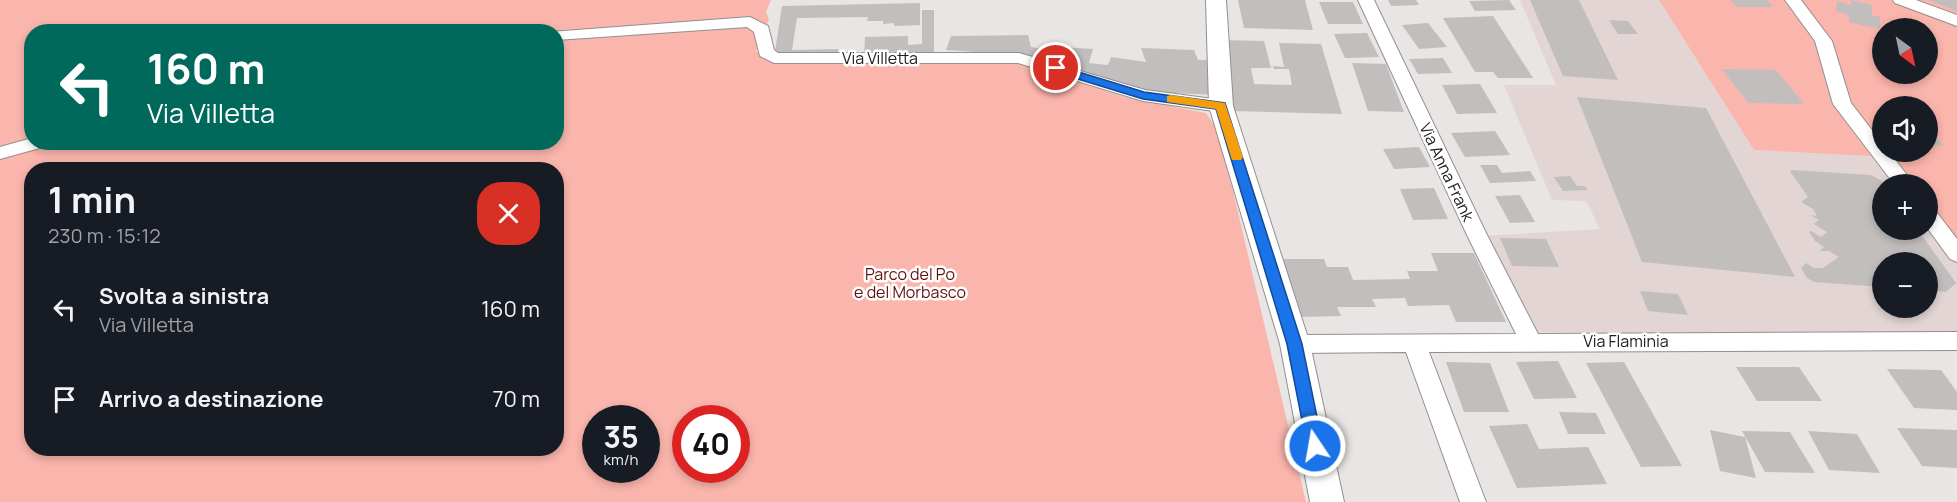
<!DOCTYPE html>
<html lang="it">
<head>
<meta charset="utf-8">
<style>
	body { margin:0; font-family:Manrope,sans-serif; background:#242831; color:#f1f3f6; height:100vh; display:flex; flex-direction:column; font-size:22px; white-space:nowrap }
	* { box-sizing:border-box; margin:0 }
	p { font-size:20px; color:#9ea1a6 }
	.icon { flex:none; width:33px; height:33px; fill:none; stroke:currentColor; stroke-width:2; stroke-linecap:round; stroke-linejoin:round }
	.map { position:relative; flex:1; overflow:hidden }
	.sheet { position:absolute; left:24px; top:162px; width:540px; height:294px; display:flex; flex-direction:column; background:#171b24; border-radius:24px; box-shadow:0 3px 9px #0003 }
	.sheet>* { flex:none }
	.hud { position:absolute; left:24px; top:24px; width:540px; height:126px; border-radius:24px; box-shadow:0 3px 9px #0003; background:#00695c; color:#fff; overflow:hidden }
	.needle { width:39px; rotate:147deg }
	.buttons { position:absolute; left:1872px; top:18px; display:grid; gap:12px }
	.buttons a { display:grid; place-items:center; width:66px; height:66px; border-radius:50%; background:#171b24; box-shadow:0 3px 9px #0003; font-size:30px }
	.speed { position:absolute; left:582px; top:405px; display:flex; gap:12px; font-size:30px; font-weight:700; text-align:center }
	.speed>* { display:grid; place-content:center; width:78px; height:78px; border-radius:50%; background:#171b24; box-shadow:0 3px 9px #0003; line-height:1 }
	.speed small { font-size:15px; font-weight:400 }
	.speed .limit { border:9px solid #d22; background:#fff; color:#111 }
	.pin { position:absolute; display:grid; place-items:center; width:51px; height:51px; color:#fff; margin:-26px; border:3px solid #fff; border-radius:50%; box-shadow:0 2px 6px #0007 }
	.me { position:absolute; width:66px; margin:-33px; rotate:348deg; stroke-linejoin:round; filter:drop-shadow(0 0 4px #0008) }
	.turn { display:flex; align-items:center; gap:21px; height:126px; padding:0 24px; font-size:27px }
	.turn .icon { width:78px; height:78px; stroke-width:2.5 }
	.turn b { display:block; font-size:42px; line-height:51px }
	.round { display:grid; place-items:center; flex:none; width:63px; height:63px; border-radius:24px; background:#242831 }
	.overview { display:flex; align-items:center; justify-content:space-between; height:102px; padding:0 24px }
	h1 { font-size:36px; font-weight:700; line-height:45px }
	ul { padding:0; list-style:none }
	li { display:flex; align-items:center; gap:18px; height:90px; padding:0 24px }
	li div { flex:1 }
	li b { display:block; font-size:22px }
	li em { font-style:normal }
	.map>svg:first-child { display:block }
	.built { fill:#e2d5d3; fill-rule:evenodd }
	.green { fill:#fab5ac; fill-rule:evenodd }
	.building { fill:#c2bebd }
	.lines { fill:none; stroke-linecap:round; stroke-linejoin:round }
	.minor-casing { stroke:#938f8f; stroke-width:2 }
	.tertiary-casing { stroke:#938f8f; stroke-width:2 }
	.minor { fill:#fff; fill-rule:evenodd }
	.tertiary { fill:#fff; fill-rule:evenodd }
	.route { fill:#1a73e8; stroke:#114b97; stroke-width:1.5 }
	.slow { fill:#f59e0b }
	.labels { text-anchor:middle; stroke-width:5; stroke-linejoin:round; paint-order:stroke }
	.street-label { font-size:16px; fill:#21201f; stroke:#fff }
	.park-label { font-size:16px; fill:#60110e; stroke:#fff }
</style>
</head>
<body>
<div class="map">
<svg width="1957" height="502" viewBox="0 0 1957 502">
	<rect width="100%" height="100%" fill="#e9e5e4"/>
	<path class="built" d="M 1520,0 L 1659,0 L 1754,150 L 1887,157 L 1906,184 L 1882,184 L 1882,230 L 1928,230 L 1928,216 L 1957,258 L 1957,336 L 1521,332 L 1484,236 L 1600,229 L 1586,201 L 1552,200 L 1504,85 L 1556,85 ZM 1882,262 L 1928,262 L 1928,308 L 1882,308 Z"/>
	<path class="green" d="M 0,0 L 771,0 L 766,12 L 769,19 L 756,51 L 769,60 L 1022,64 L 1125,97 L 1206,113 L 1215,126 L 1233,191 L 1306,502 L 0,502 ZM 32,32 L 556,32 L 556,142 L 32,142 ZM 32,170 L 556,170 L 556,448 L 32,448 ZM 596,418 L 646,418 L 646,470 L 596,470 ZM 686,418 L 736,418 L 736,470 L 686,470 Z
		M 1659,0 L 1957,0 L 1957,258 L 1928,216 L 1928,184 L 1906,184 L 1887,157 L 1754,150 ZM 1882,28 L 1928,28 L 1928,74 L 1882,74 ZM 1882,106 L 1928,106 L 1928,152 L 1882,152 Z"/>
	<path class="building" d="M 1238,0 L 1305,0 L 1313,30 L 1244,28 Z
		M 1388,0 L 1416,0 L 1419,5 L 1391,6 Z
		M 1509,0 L 1516,10 L 1475,11 L 1469,1 Z
		M 1530,0 L 1579,0 L 1618,80 L 1563,76 Z
		M 1730,0 L 1767,0 L 1773,7 L 1737,7 Z
		M 1851,0 L 1872,5 L 1872,15 L 1880,17 L 1880,29 L 1849,22 L 1849,15 L 1836,11 L 1837,1 L 1851,5 Z
		M 1928,0 L 1957,0 L 1957,11 Z
		M 1319,2 L 1353,2 L 1363,24 L 1328,24 Z
		M 920,3 L 920,25 L 894,26 L 894,23 L 883,24 L 883,21 L 867,21 L 868,17 L 797,18 L 792,50 L 838,49 L 838,57 L 774,58 L 782,6 Z
		M 922,10 L 934,10 L 934,57 L 864,57 L 865,37 L 908,36 L 908,45 L 922,44 Z
		M 1493,16 L 1533,78 L 1498,78 L 1493,72 L 1475,72 L 1443,18 Z
		M 1609,20 L 1628,21 L 1638,34 L 1618,34 Z
		M 1428,23 L 1447,47 L 1419,49 L 1402,25 Z
		M 1367,33 L 1379,57 L 1345,58 L 1334,34 Z
		M 1028,35 L 1031,47 L 1043,49 L 1044,46 L 1093,49 L 1089,63 L 1108,65 L 1111,57 L 1146,62 L 1141,48 L 1194,50 L 1198,60 L 1215,60 L 1218,95 L 1145,92 L 1023,55 L 946,50 L 951,36 Z
		M 1218,40 L 1264,41 L 1271,68 L 1251,68 L 1254,84 L 1292,85 L 1289,69 L 1274,69 L 1273,66 L 1284,67 L 1279,43 L 1321,44 L 1342,114 L 1231,111 Z
		M 1443,58 L 1452,73 L 1418,74 L 1409,59 Z
		M 1352,63 L 1386,64 L 1404,112 L 1368,111 Z
		M 1722,69 L 1776,70 L 1804,104 L 1748,103 Z
		M 1480,84 L 1497,113 L 1457,114 L 1442,85 Z
		M 1577,97 L 1706,108 L 1795,277 L 1642,262 Z
		M 1928,125 L 1943,146 L 1928,145 Z
		M 1495,131 L 1510,155 L 1465,157 L 1451,133 Z
		M 1419,147 L 1430,167 L 1394,169 L 1383,149 Z
		M 1480,165 L 1497,165 L 1502,173 L 1530,171 L 1536,181 L 1490,183 Z
		M 1792,170 L 1871,175 L 1884,182 L 1886,184 L 1882,184 L 1882,230 L 1918,230 L 1956,283 L 1946,292 L 1928,290 L 1928,262 L 1882,262 L 1882,287 L 1814,282 L 1807,278 L 1801,268 L 1806,263 L 1814,268 L 1823,268 L 1839,257 L 1829,251 L 1819,251 L 1824,247 L 1815,241 L 1809,232 L 1811,231 L 1821,237 L 1827,232 L 1814,224 L 1819,220 L 1810,215 L 1817,216 L 1813,209 L 1801,202 L 1808,197 L 1790,171 Z
		M 1570,176 L 1577,186 L 1585,186 L 1588,190 L 1563,191 L 1554,177 Z
		M 1434,188 L 1448,219 L 1413,220 L 1400,189 Z
		M 1520,195 L 1535,222 L 1510,223 L 1495,196 Z
		M 1500,238 L 1546,239 L 1559,267 L 1512,266 Z
		M 1431,253 L 1474,253 L 1506,322 L 1456,322 L 1449,305 L 1408,306 L 1405,298 L 1372,299 L 1376,307 L 1337,307 L 1341,316 L 1300,317 L 1283,259 L 1324,259 L 1327,267 L 1348,267 L 1353,280 L 1410,279 L 1407,271 L 1438,271 Z
		M 1640,291 L 1678,294 L 1688,315 L 1648,311 Z
		M 1558,361 L 1577,398 L 1534,399 L 1516,362 Z
		M 1446,362 L 1490,363 L 1509,412 L 1464,412 Z
		M 1624,362 L 1682,466 L 1641,467 L 1586,363 Z
		M 1736,367 L 1799,367 L 1822,401 L 1757,401 Z
		M 1887,369 L 1941,370 L 1957,392 L 1957,410 L 1914,408 Z
		M 1559,412 L 1596,413 L 1606,434 L 1568,434 Z
		M 1527,424 L 1539,449 L 1588,447 L 1607,484 L 1517,488 L 1489,426 Z
		M 1897,428 L 1957,430 L 1957,468 L 1922,466 Z
		M 1710,430 L 1745,437 L 1756,478 L 1720,471 Z
		M 1742,431 L 1790,432 L 1815,473 L 1765,472 Z
		M 1808,431 L 1857,434 L 1880,473 L 1829,470 Z"/>
	<g class="lines">
		<defs>
			<path id="minor" d="M 1358,0 L 1374,0 L 1487,235 L 1538,334 L 1957,332 L 1957,350 L 1429,352 L 1486,502 L 1460,502 L 1406,352 L 1295,353 L 1287,350 L 1284,344 L 1287,338 L 1295,335 L 1516,334 L 1467,235 Z
				M 1785,0 L 1801,0 L 1832,41 L 1851,103 L 1882,143 L 1882,152 L 1889,152 L 1914,184 L 1894,184 L 1833,104 L 1815,41 Z
				M 1893,0 L 1916,0 L 1957,15 L 1957,26 L 1895,3 Z
				M 750,17 L 768,26 L 774,50 L 778,53 L 1019,53 L 1145,90 L 1221,100 L 1227,102 L 1230,106 L 1227,110 L 1221,112 L 1143,101 L 1018,63 L 774,63 L 760,56 L 754,32 L 747,27 L 556,40 L 556,32 L 550,32 Z
				M 32,138 L 32,142 L 49,142 L 47,146 L 0,159 L 0,147 Z
				M 1928,208 L 1935,210 L 1957,239 L 1957,262 L 1950,259 L 1928,229 Z"/>
			<path id="tertiary" d="M 1206,0 L 1226,0 L 1233,106 L 1310,344 L 1344,502 L 1310,502 L 1280,344 L 1209,106 Z"/>
		</defs>
		<use href="#minor" class="minor-casing"/>
		<use href="#tertiary" class="tertiary-casing"/>
		<use href="#minor" class="minor"/>
		<use href="#tertiary" class="tertiary"/>
	</g>
	<path class="route" d="M 1056,65 L 1144,92 L 1225,103 L 1302,344 L 1323,446 L 1321,450 L 1315,452 L 1310,450 L 1307,446 L 1287,344 L 1216,109 L 1143,99 L 1052,71 L 1050,68 Z"/>
	<path class="slow" d="M 1171,95 L 1225,103 L 1243,157 L 1241,160 L 1232,160 L 1231,157 L 1216,109 L 1167,102 L 1167,96 Z"/>
	<g class="labels">
		<g class="street-label">
			<text x="880" y="64">Via Villetta</text>
			<text transform="translate(1447 172) rotate(65)" y="6">Via Anna Frank</text>
			<text x="1626" y="347">Via Flaminia</text>
		</g>
		<g class="park-label">
			<text x="910" y="280">Parco del Po<tspan x="910" dy="18">e del Morbasco</tspan></text>
		</g>
	</g>
</svg>
<div class="buttons">
<a><svg class="needle" viewBox="-14 -14 28 28"><path d="M0-13l5 13h-10z" fill="#e53935"/><path d="M0 13l5-13h-10z" fill="#9ea1a6"/></svg></a>
<a><svg class="icon" aria-label="sound" viewBox="0 0 24 24"><path d="M4 9h4l5-4v14l-5-4H4zM17 9q2 3 0 6"/></svg></a>
<a>+</a>
<a>−</a>
</div>
<div class="speed"><div>35<small>km/h</small></div><div class="limit">40</div></div>
<div class="pin" style="left:1056px;top:68px;background:#d93025"><svg class="icon" aria-label="arrive" viewBox="0 0 24 24"><path d="M6 21V4h12l-3 4 3 4H6"/></svg></div>
<svg class="me" style="left:1315px;top:446px" viewBox="-20 -20 40 40"><circle r="17" fill="#1a73e8" stroke="#fff" stroke-width="3"/><path d="M0-11L8 9 0 5-8 9z" fill="#fff"/></svg>
<div class="hud">
<div class="turn"><svg class="icon" aria-label="left" viewBox="0 0 24 24"><path d="M17 20v-9H6M10 6l-5 5 5 5"/></svg><div><b>160 m</b>Via Villetta</div></div>
</div>
<section class="sheet">
<div class="overview"><div><h1>1 min</h1><p>230 m · 15:12</p></div><a class="round" style="background:#d93025;color:#fff"><svg class="icon" aria-label="close" viewBox="0 0 24 24"><path d="M6 6l12 12M18 6L6 18"/></svg></a></div>
<ul>
<li><svg class="icon" aria-label="left" viewBox="0 0 24 24"><path d="M17 20v-9H6M10 6l-5 5 5 5"/></svg><div><b>Svolta a sinistra</b><p>Via Villetta</p></div><em>160 m</em></li>
<li><svg class="icon" aria-label="arrive" viewBox="0 0 24 24"><path d="M6 21V4h12l-3 4 3 4H6"/></svg><div><b>Arrivo a destinazione</b></div><em>70 m</em></li>
</ul>
</section>
</div>
</body>
</html>
